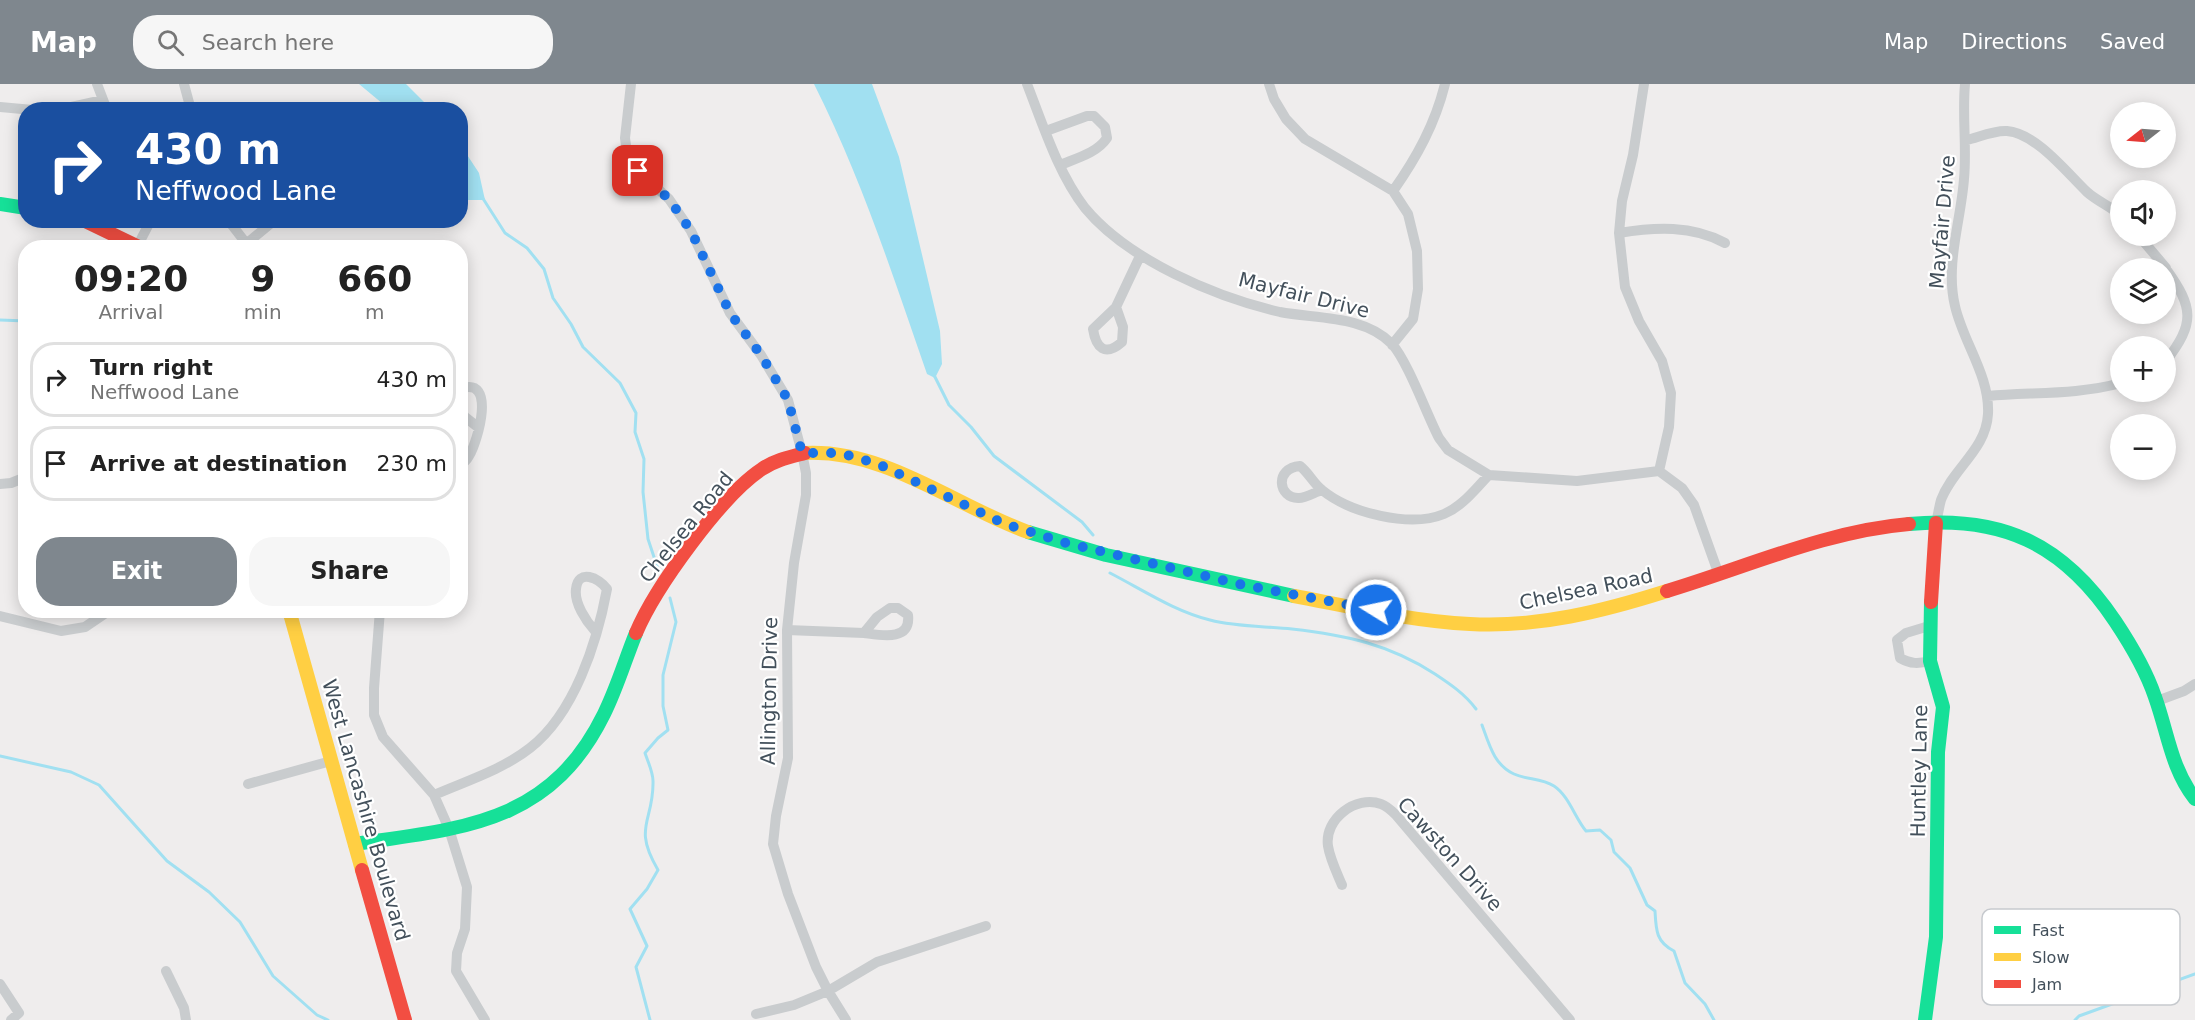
<!DOCTYPE html>
<html lang="en">
<head>
<meta charset="utf-8">
<style>
	body { margin:0; font-family:"DejaVu Sans",sans-serif; background:#f6f6f6; color:#222; height:100vh; display:flex; flex-direction:column; font-size:22px; white-space:nowrap }
	* { box-sizing:border-box; margin:0 }
	p { font-size:20px; color:#767676 }
	.icon { flex:none; width:33px; height:33px; fill:none; stroke:currentColor; stroke-width:2; stroke-linecap:round; stroke-linejoin:round }
	.map { position:relative; flex:1; overflow:hidden }
	.panel { position:absolute; left:18px; top:156px; width:450px; height:378px; display:flex; flex-direction:column; background:#fff; border-radius:24px; box-shadow:0 3px 15px #0003 }
	.panel>* { flex:none }
	.top-card { position:absolute; left:18px; top:18px; width:450px; height:126px; border-radius:24px; box-shadow:0 3px 15px #0003; background:#1a4fa0; color:#fff; overflow:hidden }
	.needle { width:39px; rotate:253deg }
	.fabs { position:absolute; left:2110px; top:18px; display:grid; gap:12px }
	.fabs a { display:grid; place-items:center; width:66px; height:66px; border-radius:50%; background:#fff; box-shadow:0 3px 15px #0003; font-size:30px }
	.pin { position:absolute; display:grid; place-items:center; width:51px; height:51px; color:#fff; margin:-26px; border-radius:12px; box-shadow:0 3px 9px #0006 }
	.me { position:absolute; width:66px; margin:-33px; rotate:280deg; stroke-linejoin:round; filter:drop-shadow(0 0 4px #0008) }
	.turn { display:flex; align-items:center; gap:21px; height:126px; padding:0 18px; font-size:27px }
	.turn .icon { width:78px; height:78px; stroke-width:2.5 }
	.turn b { display:block; font-size:42px; line-height:51px }
	.eta { display:flex; justify-content:space-evenly; align-items:center; height:102px; text-align:center }
	.eta b { font-size:36px; font-weight:700; line-height:42px }
	.action { display:flex; gap:12px; margin-top:auto; padding:12px 18px }
	.action a { flex:1; height:69px; border-radius:24px; background:#7f878e; color:#fff; font-size:24px; font-weight:700; line-height:69px; text-align:center }
	.action a+a { background:#f6f6f6; color:#222 }
	ul { padding:0; list-style:none }
	li { display:flex; align-items:center; gap:18px; height:75px; margin:0 12px 9px; padding:0 6px; border:3px solid #e0e0e0; border-radius:24px }
	li div { flex:1 }
	li b { display:block; font-size:22px }
	li em { font-style:normal }
	header { display:flex; align-items:center; gap:36px; box-sizing:border-box; height:84px; padding:0 30px; background:#7f878e; color:#fff }
	header strong { font-size:28px }
	nav { display:flex; gap:33px; margin-inline-start:auto; font-size:21px }
	.search { width:420px; height:54px; background:#f6f6f6; display:flex; align-items:center; gap:15px; box-sizing:border-box; padding:0 21px; border-radius:24px; color:#767676; font-size:22px }
	.map>svg:first-child { display:block }
	.water { fill:#a1e0f1 }
	.lines { fill:none; stroke-linecap:round; stroke-linejoin:round }
	.stream { stroke:#a1e0f1; stroke-width:3 }
	.street { stroke:#c9ccce; stroke-width:10 }
	.fast { stroke:#16e098; stroke-width:14 }
	.slow { stroke:#ffcf43; stroke-width:14 }
	.jam { stroke:#f24e42; stroke-width:14 }
	.route { stroke:#1a73e8; stroke-width:10; stroke-dasharray:0 18 }
	.labels { text-anchor:middle; stroke-width:4.5; stroke-linejoin:round; paint-order:stroke }
	.street-label { font-size:20px; fill:#43505b; stroke:#fff }
	.key { fill:#fff; stroke:#c7cace; stroke-width:1.5 }
	.key-label { font-size:16px; fill:#43505b }
</style>
</head>
<body>
<header>
<strong>Map</strong>
<div class="search"><svg class="icon" aria-label="search" viewBox="0 0 24 24"><circle cx="10" cy="10" r="6"/><path d="M15 15l6 6"/></svg>Search here</div>
<nav><a>Map</a><a>Directions</a><a>Saved</a></nav>
</header>
<div class="map">
<svg width="2195" height="936" viewBox="0 0 2195 936">
	<rect width="100%" height="100%" fill="#efeded"/>
	<path class="water" d="M 359,0 L 406,0 L 431,25 L 389,25 Z
		M 814,0 L 872,0 L 899,73 L 940,247 L 942,280 L 935,294 L 927,290 C 893,192 861,93 814,0 Z
		M 460,60 L 479,89 L 485,116 L 468,116 L 461,108 Z"/>
	<g class="lines">
		<path class="stream" d="M 482,113 L 505,149 L 527,164 L 544,185 L 553,214 L 571,240 L 583,263 L 620,299 L 636,329 L 635,348 L 644,375 L 643,408 L 648,455 L 658,485
			M 0,236 L 26,237
			M 934,291 L 949,321 L 971,343 L 994,372 L 1082,438 L 1093,451
			M 1110,489 C 1143,506 1174,527 1210,536 C 1237,543 1264,542 1292,545 C 1345,551 1389,560 1435,590 C 1450,600 1465,610 1476,625
			M 1482,641 C 1489,660 1494,681 1514,690 C 1527,696 1541,694 1554,702 C 1569,712 1575,734 1586,747 L 1600,746 L 1611,756 L 1614,768 L 1630,784 L 1647,821 L 1655,827 C 1656,846 1656,858 1674,867 L 1685,899 L 1705,920 L 1714,936
			M 0,672 L 71,688 L 99,701 L 167,777 L 209,808 L 240,838 L 273,892 L 317,931 L 328,936
			M 650,936 L 636,883 L 647,862 L 630,825 L 647,805 L 658,786 C 632,742 654,738 653,697 C 653,688 648,678 645,669 L 658,654 L 668,646 L 663,622 L 663,591 L 676,538 L 670,514
			M 2075,936 L 2079,932 L 2195,890"/>
		<path class="street" d="M 97,0 L 107,26
			M 184,0 L 191,26
			M 631,0 L 625,54 L 627,69 L 638,87 L 669,115 L 691,147 L 730,229 L 761,271 L 788,316 L 802,369 L 806,389 L 806,411 L 794,479 L 787,546 L 788,674 L 776,732 L 773,760 L 788,810 L 816,883 L 828,907 L 846,936
			M 1027,0 C 1043,41 1058,89 1085,124 C 1128,176 1215,213 1280,228 C 1316,235 1364,231 1392,260 C 1408,278 1427,331 1439,354 L 1448,366 L 1489,391 L 1577,397 L 1659,387 L 1682,404 L 1694,421 L 1719,491
			M 1269,0 L 1274,15 L 1286,35 L 1305,55 L 1393,107 L 1408,130 L 1417,167 L 1418,205 L 1413,235 L 1392,261
			M 1644,0 L 1633,71 L 1622,117 L 1619,149 L 1625,203 L 1639,237 L 1662,277 L 1671,309 L 1669,343 L 1659,387
			M 0,23 L 33,26
			M 58,26 L 103,16
			M 1046,47 L 1087,32 L 1094,32 L 1105,43 L 1107,54 C 1097,69 1077,74 1060,81
			M 1967,56 C 1979,53 1995,46 2007,47 C 2036,49 2068,90 2087,108 C 2098,118 2111,122 2121,132
			M 1393,107 C 1417,73 1435,40 1445,0
			M 228,136 L 249,163
			M 1619,149 C 1655,143 1692,141 1725,159
			M 2139,152 L 2166,184
			M 246,160 L 275,136
			M 138,161 L 151,136
			M 2166,185 C 2194,224 2195,239 2166,277
			M 1116,223 L 1123,243 L 1122,258 C 1105,273 1096,264 1093,245 L 1116,223 L 1140,172
			M 460,305 C 497,291 478,357 469,372 C 467,376 463,379 460,383
			M 1988,312 C 2032,308 2077,311 2121,299
			M 460,326 L 465,333 L 479,344
			M 0,400 L 11,399 L 26,393
			M 1322,406 C 1315,408 1306,414 1299,414 C 1278,415 1274,384 1300,382 C 1309,389 1313,399 1322,406 C 1350,429 1410,444 1444,430 C 1463,422 1475,405 1489,391
			M 1936,439 C 1938,431 1939,423 1941,416 C 1953,384 1986,366 1988,330 C 1990,292 1963,258 1955,222 C 1945,181 1961,136 1964,95 C 1967,63 1962,32 1965,0
			M 890,524 L 898,524 L 908,531 C 911,558 880,551 864,549 L 877,533 Z
			M 380,526 L 374,604 L 374,631 L 383,653 L 434,711 L 449,745 L 467,803 L 465,845 L 457,869 L 456,887 L 485,936
			M 0,532 L 61,547 L 85,543 L 110,526
			M 1929,542 L 1906,549 L 1897,556 L 1900,574 C 1911,580 1918,580 1930,577
			M 787,546 L 864,549
			M 2157,617 L 2184,607 L 2195,600
			M 248,700 L 331,677
			M 434,711 C 466,697 502,686 530,664 C 574,630 597,559 607,505 C 599,494 578,484 576,505 C 574,519 586,537 595,547
			M 1342,801 C 1337,789 1330,775 1328,762 C 1324,735 1356,711 1381,720 C 1387,722 1392,727 1396,731 L 1570,936
			M 166,887 L 184,924 L 186,936
			M 0,900 L 19,929 L 11,936
			M 756,930 L 794,921 L 828,907 L 877,878 L 986,842"/>
		<path class="fast" d="M 0,120 L 26,124
			M 1909,440 C 2001,431 2063,459 2115,537 C 2131,561 2146,586 2155,613 C 2168,649 2171,684 2195,715
			M 1028,448 L 1106,471 L 1294,512
			M 355,760 C 463,744 550,740 604,630 C 617,604 625,576 636,549
			M 1925,936 L 1936,853 L 1938,668 L 1943,623 L 1930,577 L 1931,518"/>
		<path class="slow" d="M 805,369 C 886,365 955,422 1028,448
			M 1294,512 C 1352,523 1411,537 1470,540 C 1537,544 1604,527 1667,507
			M 289,526 L 362,786"/>
		<path class="jam" d="M 83,136 L 141,164
			M 1667,507 C 1747,483 1826,447 1909,440
			M 1931,518 L 1936,439
			M 636,549 C 655,504 721,412 762,385 C 775,376 790,373 805,369
			M 362,786 L 405,936"/>
	</g>
	<g class="lines">
		<path class="route" d="M 638,87 L 669,115 L 691,147 L 730,229 L 761,271 L 788,316 L 802,369 L 840,369 L 878,380 L 1005,440 L 1066,459 L 1243,501 L 1376,526"/>
	</g>
	<g class="labels">
		<g class="street-label">
			<text transform="translate(1942 138) rotate(-85)" y="7">Mayfair Drive</text>
			<text transform="translate(1304 211) rotate(14)" y="7">Mayfair Drive</text>
			<text transform="translate(686 443) rotate(-51)" y="7">Chelsea Road</text>
			<text transform="translate(1586 505) rotate(-12)" y="7">Chelsea Road</text>
			<text transform="translate(769 607) rotate(-89)" y="7">Allington Drive</text>
			<text transform="translate(1919 687) rotate(-89)" y="7">Huntley Lane</text>
			<text transform="translate(366 726) rotate(74)" y="7">West Lancashire Boulevard</text>
			<text transform="translate(1450 770) rotate(48)" y="7">Cawston Drive</text>
		</g>
	</g>
	<rect x="1982" y="825" width="198" height="96" rx="9" class="key"/>
	<rect x="1994" y="842" width="27" height="8" fill="#16e098"/>
	<rect x="1994" y="869" width="27" height="8" fill="#ffcf43"/>
	<rect x="1994" y="896" width="27" height="8" fill="#f24e42"/>
	<g class="key-label">
		<text x="2032" y="852">Fast</text>
		<text x="2032" y="879">Slow</text>
		<text x="2032" y="906">Jam</text>
	</g>
</svg>
<div class="fabs">
<a><svg class="needle" viewBox="-14 -14 28 28"><path d="M0-13l5 13h-10z" fill="#e53935"/><path d="M0 13l5-13h-10z" fill="#767676"/></svg></a>
<a><svg class="icon" aria-label="sound" viewBox="0 0 24 24"><path d="M4 9h4l5-4v14l-5-4H4zM17 9q2 3 0 6"/></svg></a>
<a><svg class="icon" aria-label="layers" viewBox="0 0 24 24"><path d="M12 4l9 5-9 5-9-5zM3 14l9 5 9-5"/></svg></a>
<a>+</a>
<a>−</a>
</div>
<div class="pin" style="left:638px;top:87px;background:#d93025"><svg class="icon" aria-label="arrive" viewBox="0 0 24 24"><path d="M6 21V4h12l-3 4 3 4H6"/></svg></div>
<svg class="me" style="left:1376px;top:526px" viewBox="-20 -20 40 40"><circle r="17" fill="#1a73e8" stroke="#fff" stroke-width="3"/><path d="M0-11L8 9 0 5-8 9z" fill="#fff"/></svg>
<div class="top-card">
<div class="turn"><svg class="icon" aria-label="right" viewBox="0 0 24 24"><path d="M7 20v-9h11M14 6l5 5-5 5"/></svg><div><b>430 m</b>Neffwood Lane</div></div>
</div>
<section class="panel">
<div class="eta">
<div><b>09:20</b><p>Arrival</p></div>
<div><b>9</b><p>min</p></div>
<div><b>660</b><p>m</p></div>
</div>
<ul>
<li><svg class="icon" aria-label="right" viewBox="0 0 24 24"><path d="M7 20v-9h11M14 6l5 5-5 5"/></svg><div><b>Turn right</b><p>Neffwood Lane</p></div><em>430 m</em></li>
<li><svg class="icon" aria-label="arrive" viewBox="0 0 24 24"><path d="M6 21V4h12l-3 4 3 4H6"/></svg><div><b>Arrive at destination</b></div><em>230 m</em></li>
</ul>
<div class="action"><a>Exit</a><a>Share</a></div>
</section>
</div>
</body>
</html>
